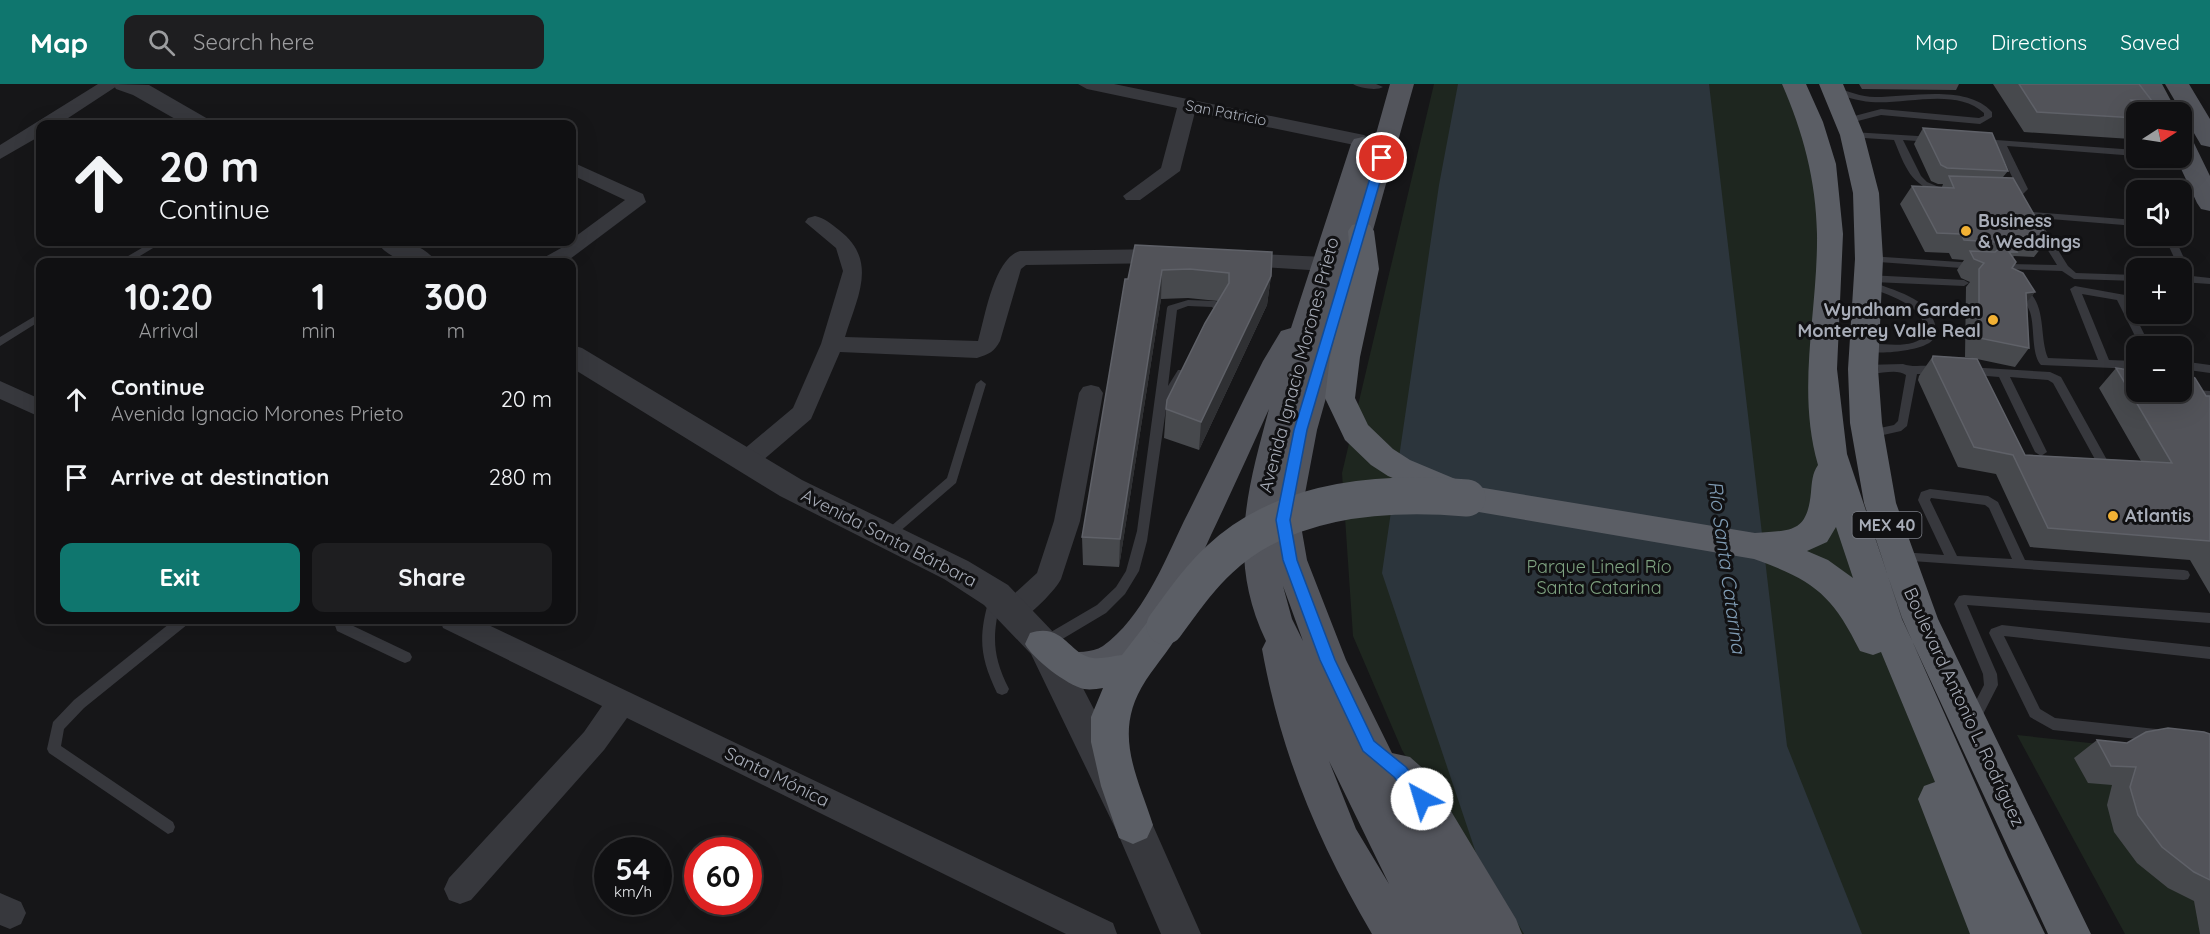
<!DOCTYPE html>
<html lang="en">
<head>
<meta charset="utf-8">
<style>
	body { margin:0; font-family:Quicksand,sans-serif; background:#1e1e20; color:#f1f3f6; height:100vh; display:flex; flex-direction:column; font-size:22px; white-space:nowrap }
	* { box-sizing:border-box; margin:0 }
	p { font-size:20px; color:#9c9d9f }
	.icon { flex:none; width:33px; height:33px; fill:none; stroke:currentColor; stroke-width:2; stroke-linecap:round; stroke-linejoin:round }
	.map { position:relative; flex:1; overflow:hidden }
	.sheet { position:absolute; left:36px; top:174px; width:540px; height:366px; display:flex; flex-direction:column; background:#101012; border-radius:12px; box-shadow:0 6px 24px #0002,0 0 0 2px #303032 }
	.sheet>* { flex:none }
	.guide { position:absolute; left:36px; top:36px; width:540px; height:126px; border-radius:12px; box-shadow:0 6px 24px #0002,0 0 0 2px #303032; background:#101012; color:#f1f3f6; overflow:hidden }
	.needle { width:39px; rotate:78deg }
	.buttons { position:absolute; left:2126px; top:18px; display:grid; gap:12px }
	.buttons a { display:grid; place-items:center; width:66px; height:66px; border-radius:12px; background:#101012; box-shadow:0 6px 24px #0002,0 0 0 2px #303032; font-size:30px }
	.speed { position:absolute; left:594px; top:753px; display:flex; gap:12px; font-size:30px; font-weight:700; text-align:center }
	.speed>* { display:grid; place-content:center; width:78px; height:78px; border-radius:50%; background:#101012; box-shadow:0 6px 24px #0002,0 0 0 2px #303032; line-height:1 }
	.speed small { font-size:15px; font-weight:400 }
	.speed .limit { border:9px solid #d22; background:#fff; color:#111 }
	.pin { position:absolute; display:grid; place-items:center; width:51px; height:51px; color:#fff; margin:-26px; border:3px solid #fff; border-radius:50%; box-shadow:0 2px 6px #0007 }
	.me { position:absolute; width:66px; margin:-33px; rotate:321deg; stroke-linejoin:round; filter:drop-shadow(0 0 4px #0008) }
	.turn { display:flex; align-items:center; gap:21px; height:126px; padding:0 24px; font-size:27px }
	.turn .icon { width:78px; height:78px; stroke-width:2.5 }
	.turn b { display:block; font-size:42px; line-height:51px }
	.eta { display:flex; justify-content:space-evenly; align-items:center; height:102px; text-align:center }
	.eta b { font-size:36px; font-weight:700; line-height:42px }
	.button { display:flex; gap:12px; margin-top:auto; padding:12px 24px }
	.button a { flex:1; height:69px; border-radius:12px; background:#0f766e; color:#fff; font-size:24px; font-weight:700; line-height:69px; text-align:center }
	.button a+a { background:#1e1e20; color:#f1f3f6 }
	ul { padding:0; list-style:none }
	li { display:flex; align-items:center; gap:18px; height:78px; padding:0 24px }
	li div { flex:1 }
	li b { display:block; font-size:22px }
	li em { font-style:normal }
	header { display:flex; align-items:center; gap:36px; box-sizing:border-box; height:84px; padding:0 30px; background:#0f766e; color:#fff }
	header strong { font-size:28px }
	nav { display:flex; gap:33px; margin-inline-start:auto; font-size:21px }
	.search { width:420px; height:54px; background:#1e1e20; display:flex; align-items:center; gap:15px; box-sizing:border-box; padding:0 21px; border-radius:12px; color:#9c9d9f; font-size:22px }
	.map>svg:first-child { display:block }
	.green { fill:#1e261f }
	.water { fill:#2c353c }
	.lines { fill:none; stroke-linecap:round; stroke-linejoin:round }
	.service { fill:#37383d; fill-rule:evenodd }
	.minor { fill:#37383d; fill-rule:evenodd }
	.tertiary { fill:#37383d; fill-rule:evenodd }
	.primary { fill:#53555c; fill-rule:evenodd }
	.trunk { fill:#5b5e65; fill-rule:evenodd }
	.trunk-bridge { stroke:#5b5e65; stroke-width:37 }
	.wall { fill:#47494d }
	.shaded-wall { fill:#2f3033 }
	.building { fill:#525359; stroke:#5f6168; stroke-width:1.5 }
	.route { fill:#1a73e8; stroke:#114b97; stroke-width:1.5 }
	.poi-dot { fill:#f2b134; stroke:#111113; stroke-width:2 }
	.labels { text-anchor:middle; stroke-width:6; stroke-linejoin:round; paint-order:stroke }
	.far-street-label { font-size:15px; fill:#a8adb8; stroke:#111113 }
	.shield { fill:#111113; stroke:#7b7e86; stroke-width:1.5 }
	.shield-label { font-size:16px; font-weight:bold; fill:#a8adb8 }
	.poi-label { font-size:18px; font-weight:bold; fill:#a8adb8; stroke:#111113; text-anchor:start }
	.street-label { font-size:18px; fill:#a8adb8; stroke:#111113 }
	.park-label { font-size:18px; fill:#7fa381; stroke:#111113 }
	.water-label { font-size:20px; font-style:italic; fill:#7f9bb3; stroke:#111113 }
</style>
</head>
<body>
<header>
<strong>Map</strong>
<div class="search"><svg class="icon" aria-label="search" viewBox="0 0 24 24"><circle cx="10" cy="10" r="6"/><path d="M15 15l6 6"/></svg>Search here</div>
<nav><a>Map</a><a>Directions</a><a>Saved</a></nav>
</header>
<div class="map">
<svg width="2210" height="850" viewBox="0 0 2210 850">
	<rect width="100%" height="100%" fill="#161618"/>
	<path class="green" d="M 1434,0 L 1793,0 L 1827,128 L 1813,292 L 1997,850 L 1512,850 L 1402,666 L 1353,552 L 1342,389 Z
		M 2017,651 L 2210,672 L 2210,850 L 2125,850 Z"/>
	<path class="water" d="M 1458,0 L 1709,0 L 1787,662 L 1862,850 L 1524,850 L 1476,769 L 1382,489 L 1439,101 Z"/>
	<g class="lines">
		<path class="service" d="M 1353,0 L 1376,0 L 1383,3 C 1377,7 1359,4 1353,0 Z
			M 1834,3 C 1848,7 1861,13 1875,13 C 1910,13 1967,0 1992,28 L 1992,33 L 1980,40 L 1881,31 L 1846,40 L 1842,37 L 1843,35 L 1881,25 L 1979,34 L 1984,32 L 1984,29 C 1956,3 1905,21 1871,18 C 1857,17 1844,12 1831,8 L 1830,6 Z
			M 1852,48 L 1934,53 L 1935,55 L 1931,58 L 1903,56 L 1921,92 L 1927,98 L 1946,106 L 1941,109 C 1910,102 1905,82 1894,56 L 1849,53 L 1849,49 Z
			M 1982,55 L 2136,66 L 2136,72 L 2007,62 L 2028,105 L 2021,112 L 2006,113 L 2001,110 L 2003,108 L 2016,107 L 2018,105 L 1997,62 L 1979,60 L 1977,58 Z
			M 2031,128 L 2136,136 L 2136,142 L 2038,134 L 2068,182 L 2076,189 L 2136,191 L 2136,197 L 2074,195 L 2062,187 L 2004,185 L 2003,183 L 2008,180 L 2057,181 L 2026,131 Z
			M 2164,152 L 2174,152 L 2192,192 L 2210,194 L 2210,200 L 2181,198 L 2181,184 L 2179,184 Z
			M 152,158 L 163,158 L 130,178 L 118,178 Z
			M 1869,172 L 1975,179 L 1980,182 L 1975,185 L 1865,177 L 1865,173 Z
			M 1868,191 L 1964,196 L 1969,199 L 1964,202 L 1873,198 C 1900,209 1934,215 1937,250 C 1934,254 1932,258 1927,260 C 1916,267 1868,273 1859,264 L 1860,261 C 1880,257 1913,268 1926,250 C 1924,218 1888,212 1863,201 L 1863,194 Z
			M 2018,201 C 2049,213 2038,251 2048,274 L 2098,276 L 2070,205 L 2075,202 L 2125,211 L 2150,262 L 2140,262 L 2117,216 L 2082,210 L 2109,276 L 2136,277 L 2136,285 L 2041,281 C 2031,270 2035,243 2030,228 C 2026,217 2020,212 2013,204 Z
			M 1188,216 L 1215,217 L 1219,218 L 1224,225 L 1220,235 L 1216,236 L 1211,233 L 1214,225 L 1212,223 L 1188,222 L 1177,226 L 1168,302 L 1178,286 L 1186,286 L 1187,289 L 1166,325 L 1147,457 L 1139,487 L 1125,510 L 1106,529 L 1049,563 L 1044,564 L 1039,563 L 1037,559 L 1039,555 L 1097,521 L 1116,503 L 1126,487 L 1137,447 L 1167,224 L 1168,222 Z
			M 40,229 L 40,237 L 0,262 L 0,253 Z
			M 2181,277 L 2210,281 L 2210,289 L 2181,285 Z
			M 1903,280 C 1915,285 1933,278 1942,286 L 1937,290 L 1917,290 L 1907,342 L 1901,347 L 1870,354 L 1866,353 L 1864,350 L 1866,347 L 1894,341 L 1898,337 L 1906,291 C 1893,282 1870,296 1859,285 L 1864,281 Z
			M 1967,283 L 2050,288 L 2061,293 L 2107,376 L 2105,379 L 2097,379 L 2053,299 L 2048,296 L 2010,293 L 2047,368 L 2041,372 L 2035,368 L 1999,293 L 1963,290 L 1962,287 Z
			M 981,296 L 986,300 L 956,399 L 891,455 L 883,455 L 881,452 L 883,449 L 947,394 L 976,300 Z
			M 2181,305 L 2210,307 L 2210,315 L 2175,312 L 2169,308 L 2181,308 Z
			M 1930,405 L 1988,412 L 1998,418 L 2025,476 L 2184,486 L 2188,487 L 2190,491 L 2188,495 L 2184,496 L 1897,476 L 1895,473 L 1897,470 L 1901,468 L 1944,471 L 1918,416 L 1921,408 ZM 1931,414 L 1985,421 L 1989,424 L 2012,475 L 1957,472 L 1930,416 Z
			M 995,510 L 1000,511 L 1001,515 C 992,552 992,571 1009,605 L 1007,609 L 1002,611 L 997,609 C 980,573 978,554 989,515 L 990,511 Z
			M 1964,511 L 2210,529 L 2210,539 L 1967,521 L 1997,590 L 1998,601 L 1978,640 L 1973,642 L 1968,640 L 1966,636 L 1984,601 L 1983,590 L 1954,520 L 1959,512 Z
			M 174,536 L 189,536 L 188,540 L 84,624 L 64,645 L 61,662 L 173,738 L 175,743 L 173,748 L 168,750 L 49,669 L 47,665 L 53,638 L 74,616 Z
			M 333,536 L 345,536 L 347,539 L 410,569 L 412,573 L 410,577 L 405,579 L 400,577 L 337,547 Z
			M 2002,541 L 2210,563 L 2210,575 L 2004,552 L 2040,625 L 2055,634 L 2156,645 L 2161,647 L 2163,651 L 2161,655 L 2156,657 L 2053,646 L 2030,633 L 1989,549 L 1991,545 Z"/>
		<path class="minor" d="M 98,0 L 120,0 L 59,40 L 40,40 L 40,52 L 0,75 L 0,61 Z
			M 1078,0 L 1114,0 L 1364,51 L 1374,57 L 1364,63 L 1195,28 L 1180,87 L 1140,116 L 1126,116 L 1123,112 L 1161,84 L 1177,24 L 1087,5 Z
			M 572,78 L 643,110 L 646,118 L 566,178 L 543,178 L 545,173 L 572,158 L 572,155 L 625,116 L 572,91 Z
			M 815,132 C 825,134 831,140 839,146 C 879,177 857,213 845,253 L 978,257 C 985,233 994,174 1020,167 L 1167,165 L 1174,167 L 1178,172 L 1174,177 L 1167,179 L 1026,181 L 1021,185 L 1000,257 C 994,268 989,270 977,274 L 840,268 L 811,335 L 755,383 L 746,386 L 737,383 L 734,377 L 737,371 L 793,324 L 821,260 L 843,187 L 836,164 L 805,138 L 808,134 Z
			M 1236,169 L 1325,173 L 1333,175 L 1336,180 L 1333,185 L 1325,187 L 1229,181 L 1225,176 L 1229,171 Z
			M 0,297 L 40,315 L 40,333 L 0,315 Z
			M 1091,301 L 1099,303 L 1103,309 L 1080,437 L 1061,495 C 1056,506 1024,539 1012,539 C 1009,539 1006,537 1003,536 L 999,528 L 1003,520 L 1037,489 L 1054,437 L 1079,309 L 1083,303 Z
			M 440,536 L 478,536 L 1113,839 L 1117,850 L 1066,850 L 627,634 L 604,666 L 471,816 L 460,820 L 449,816 L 444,805 L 449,794 L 584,648 L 602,622 L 443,544 Z
			M 0,809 L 21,818 L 26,829 L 21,840 L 10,845 L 0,841 Z"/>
		<path class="tertiary" d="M 113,0 L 149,1 L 208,35 L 212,40 L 184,40 L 133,11 L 116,5 Z
			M 377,158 C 398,156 423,158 436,178 C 415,180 390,178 377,158 Z
			M 572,261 L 582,264 L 802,396 L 968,477 L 1008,501 L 1055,550 L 1147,728 L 1201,850 L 1161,850 L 1118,750 L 1031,570 L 984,521 L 944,495 L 780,412 L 572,284 Z"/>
		<path class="primary" d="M 1390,0 L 1414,0 L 1317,346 L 1300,436 L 1307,476 L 1346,576 L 1392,669 L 1410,673 L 1428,689 L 1516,835 L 1522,850 L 1372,850 C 1318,758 1281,670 1262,565 L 1266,557 C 1227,476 1247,407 1269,325 C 1250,367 1231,409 1211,451 C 1191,494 1170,548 1133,580 C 1113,597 1088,601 1064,593 L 1059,582 L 1064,571 C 1077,566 1091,570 1103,562 C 1142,534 1164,479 1184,437 C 1211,384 1236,330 1263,277 L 1281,247 L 1291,244 L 1351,60 L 1354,55 L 1363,53 L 1374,57 ZM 1283,502 L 1303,557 L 1292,535 ZM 1329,677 L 1389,800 L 1356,745 Z
			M 2138,0 L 2162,0 L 2177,28 L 2153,28 Z
			M 2165,0 L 2189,0 L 2210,35 L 2210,63 L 2201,61 Z
			M 2181,50 L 2190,52 L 2193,57 L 2210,92 L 2210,127 L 2201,125 L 2197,119 L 2176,74 L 2181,74 Z"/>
		<path class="trunk" d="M 1782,0 L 1806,0 L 1823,38 L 1836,80 L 1843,150 L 1837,285 L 1847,370 L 1902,534 L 2008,773 L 2045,850 L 1970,850 L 1918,715 L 1924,702 L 1935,698 L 1881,568 L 1873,571 L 1860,567 C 1832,510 1813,496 1754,475 L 1467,426 L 1388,392 L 1371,381 L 1345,356 L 1325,314 L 1330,273 L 1351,185 L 1348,147 L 1352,141 L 1361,139 L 1370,141 L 1374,147 L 1379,185 L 1360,273 L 1355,314 L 1368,341 L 1393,365 L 1410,376 L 1472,402 L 1755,449 C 1791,446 1807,450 1811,408 C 1812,398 1812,390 1818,381 C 1796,305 1818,227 1817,150 C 1816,96 1803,48 1782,0 ZM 1836,443 L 1853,494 L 1828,476 L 1807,467 L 1827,458 Z
			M 1819,0 L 1843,0 L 1864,51 L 1879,109 L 1883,175 L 1878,285 L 1882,339 L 1896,419 L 1938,535 L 2091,850 L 2048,850 L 1902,535 L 1864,419 L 1850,339 L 1848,285 L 1855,175 L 1853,109 L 1840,51 Z
			M 1165,527 L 1178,532 L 1183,542 C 1173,561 1158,578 1146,596 C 1112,648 1136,688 1153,741 L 1147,754 L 1133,760 L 1119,754 L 1101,702 L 1091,658 L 1091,633 L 1103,604 C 1097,605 1090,606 1084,605 C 1067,601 1033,575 1025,560 L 1030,549 C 1064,538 1069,571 1093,574 C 1102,575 1113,572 1122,571 L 1152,532 Z"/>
		<path class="trunk-bridge" d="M 1165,542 C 1182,519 1199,494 1220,475 C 1285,414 1383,407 1467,414"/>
	</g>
	<path class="wall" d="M 1859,0 L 1959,0 L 1956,6 L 1862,5 Z
		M 1993,0 L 2139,0 L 2152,17 L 2144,28 L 2136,28 L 2136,47 L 2131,55 L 2024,48 Z
		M 1923,44 L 2008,87 L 2003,93 L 2048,155 L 2034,173 L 2014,172 L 2013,173 L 2012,184 L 2035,208 L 2027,218 L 2029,264 L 2015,283 L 1977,275 L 2025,371 L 2141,377 L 2099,304 L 2116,284 L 2206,312 L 2210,312 L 2210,510 L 2190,476 L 2030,463 L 1996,390 L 1958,383 L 1918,296 L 1919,292 L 1933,272 L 1972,274 L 1965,273 L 1966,203 L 1970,198 L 1961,194 L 1957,186 L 1964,176 L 1952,175 L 1949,169 L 1925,168 L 1900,120 L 1912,102 L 1942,103 L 1943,100 L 1938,100 L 1931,97 L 1914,60 Z
		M 1135,161 L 1271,192 L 1267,221 L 1199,366 L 1164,354 L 1166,325 L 1218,217 L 1188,214 L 1161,215 L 1119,483 L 1083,481 L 1082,453 Z
		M 2210,650 L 2210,850 L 2200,850 L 2194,817 L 2168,804 L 2137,779 L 2114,748 L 2107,721 L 2112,701 L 2088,699 L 2074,674 L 2097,656 L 2127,659 Z"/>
	<path class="shaded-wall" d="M 1162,186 L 1161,215 L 1119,483 L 1120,455 Z
		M 1271,192 L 1267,221 L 1199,366 L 1201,338 Z
		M 2035,208 L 2021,226 L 2026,209 Z"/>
	<path class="building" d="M 2019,0 L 2139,0 L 2152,17 L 2131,16 L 2141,28 L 2136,28 L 2136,34 L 2037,28 Z
		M 1923,44 L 1992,49 L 2008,87 L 1947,84 L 1941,81 Z
		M 1949,92 L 2013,94 L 2048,155 L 2015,152 L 2019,160 L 2014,164 L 2017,168 L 2009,168 L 2016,178 L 2012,184 L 2023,189 L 2035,208 L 2026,209 L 2029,264 L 1979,254 L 1979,185 L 1984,179 L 1974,175 L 1970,167 L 1995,168 L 2002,162 L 1995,158 L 1964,156 L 1961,150 L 1937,149 L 1912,102 L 1954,104 Z
		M 1135,161 L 1272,168 L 1271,192 L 1201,338 L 1166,325 L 1167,316 L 1205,239 L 1229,199 L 1229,189 L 1190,185 L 1162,186 L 1120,455 L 1082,453 L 1125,195 L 1128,195 Z
		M 1933,272 L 1977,275 L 2025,371 L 2172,379 L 2116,284 L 2136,287 L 2136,308 L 2181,308 L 2181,289 L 2186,289 L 2195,294 L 2206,312 L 2210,312 L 2210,457 L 2048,444 L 2013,371 L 1974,363 L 1932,276 Z
		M 2168,644 L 2204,648 L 2210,650 L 2210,796 L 2194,788 L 2162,763 L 2138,731 L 2130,703 L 2136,683 L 2111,682 L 2097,656 L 2127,659 L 2146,648 Z"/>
	<path class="route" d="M 1382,71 L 1387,74 L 1307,346 L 1290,436 L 1297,476 L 1335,576 L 1374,657 L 1406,683 L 1430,715 L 1428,720 L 1422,722 L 1416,720 L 1394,693 L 1363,667 L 1320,576 L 1283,476 L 1276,436 L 1294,346 L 1376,74 Z"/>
	<g class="poi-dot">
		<circle cx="1966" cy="147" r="6"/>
		<circle cx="1993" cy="236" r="6"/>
		<circle cx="2113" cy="432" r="6"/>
	</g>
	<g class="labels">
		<g class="far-street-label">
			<text transform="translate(1226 29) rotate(11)" y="5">San Patricio</text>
		</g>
		<rect class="shield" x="1852.5" y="428" width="69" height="26" rx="4.5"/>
		<g class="shield-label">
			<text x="1887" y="447">MEX 40</text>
		</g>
		<g class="poi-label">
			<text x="1978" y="143">Business<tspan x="1978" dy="21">&amp; Weddings</tspan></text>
			<text x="1981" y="232" text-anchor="end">Wyndham Garden<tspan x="1981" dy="21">Monterrey Valle Real</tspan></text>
			<text x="2125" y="438">Atlantis</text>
		</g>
		<g class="street-label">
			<text transform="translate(1299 281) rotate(-75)" y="6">Avenida Ignacio Morones Prieto</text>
			<text transform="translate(889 454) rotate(27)" y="6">Avenida Santa Bárbara</text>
			<text transform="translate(1964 623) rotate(65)" y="6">Boulevard Antonio L. Rodríguez</text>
			<text transform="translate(777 693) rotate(26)" y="6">Santa Mónica</text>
		</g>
		<g class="park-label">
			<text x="1599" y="489">Parque Lineal Río<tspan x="1599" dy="21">Santa Catarina</tspan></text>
		</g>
		<g class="water-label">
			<text transform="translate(1727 483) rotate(82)" y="7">Río Santa Catarina</text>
		</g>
	</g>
</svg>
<div class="buttons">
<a><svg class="needle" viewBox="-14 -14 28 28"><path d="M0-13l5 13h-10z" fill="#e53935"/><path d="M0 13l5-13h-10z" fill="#9c9d9f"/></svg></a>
<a><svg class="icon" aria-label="sound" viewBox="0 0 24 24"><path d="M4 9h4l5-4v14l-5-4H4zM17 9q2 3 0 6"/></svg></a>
<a>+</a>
<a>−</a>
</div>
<div class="speed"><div>54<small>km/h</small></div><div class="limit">60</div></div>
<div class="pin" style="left:1382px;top:74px;background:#d93025"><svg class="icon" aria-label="arrive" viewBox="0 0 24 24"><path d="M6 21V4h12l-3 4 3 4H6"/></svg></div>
<svg class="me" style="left:1422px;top:715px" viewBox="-20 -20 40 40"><circle r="19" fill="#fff"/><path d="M0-13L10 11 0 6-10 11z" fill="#1a73e8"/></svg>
<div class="guide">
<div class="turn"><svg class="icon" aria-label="ahead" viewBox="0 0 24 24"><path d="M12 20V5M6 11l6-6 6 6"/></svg><div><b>20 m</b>Continue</div></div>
</div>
<section class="sheet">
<div class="eta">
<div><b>10:20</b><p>Arrival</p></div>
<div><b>1</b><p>min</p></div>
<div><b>300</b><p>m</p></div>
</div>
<ul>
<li><svg class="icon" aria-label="ahead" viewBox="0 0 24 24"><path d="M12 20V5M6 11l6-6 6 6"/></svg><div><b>Continue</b><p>Avenida Ignacio Morones Prieto</p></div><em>20 m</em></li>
<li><svg class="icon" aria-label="arrive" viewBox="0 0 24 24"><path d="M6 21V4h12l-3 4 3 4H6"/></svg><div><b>Arrive at destination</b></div><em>280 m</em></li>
</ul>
<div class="button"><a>Exit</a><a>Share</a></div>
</section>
</div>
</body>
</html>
